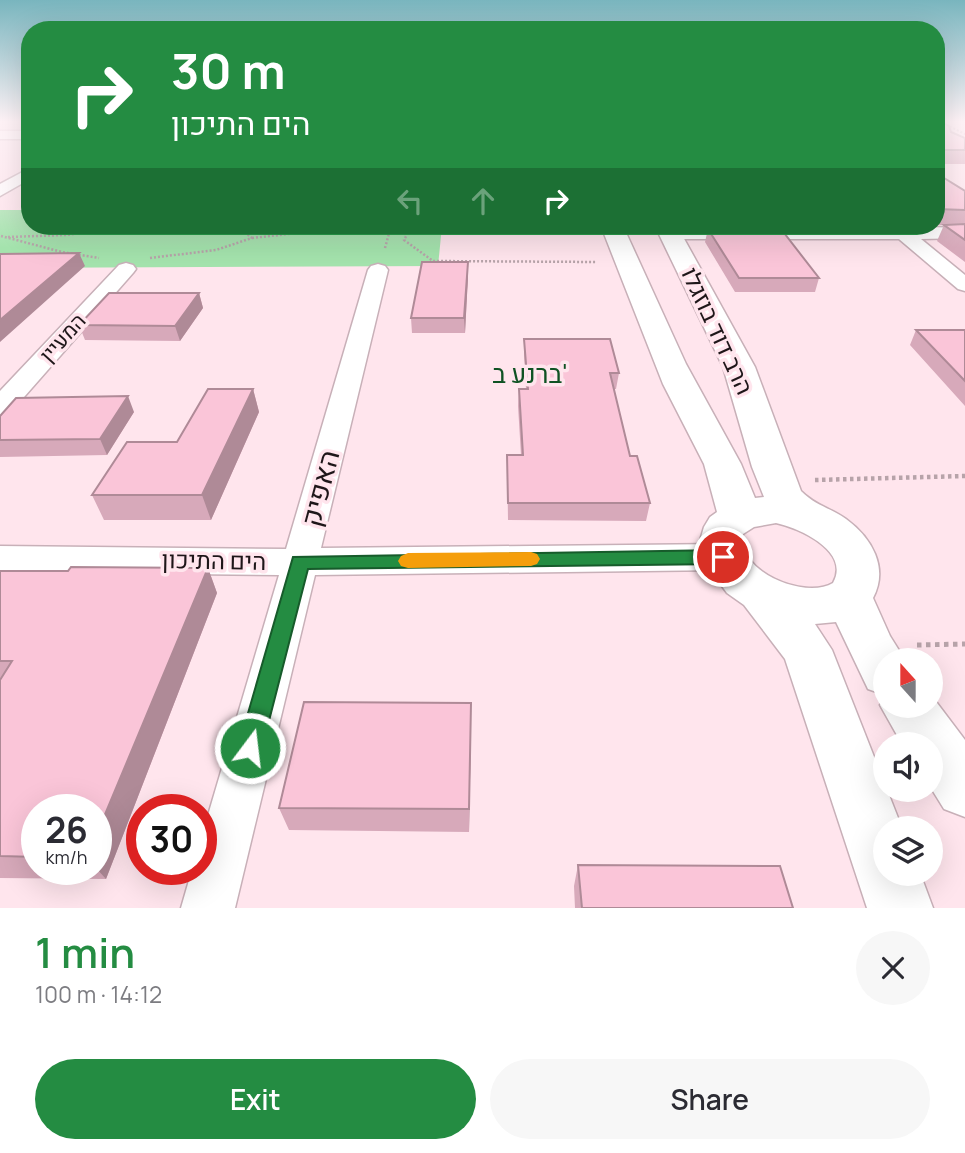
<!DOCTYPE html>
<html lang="en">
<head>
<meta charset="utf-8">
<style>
	body { margin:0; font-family:Manrope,Heebo,sans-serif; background:#f7f7f7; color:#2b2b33; height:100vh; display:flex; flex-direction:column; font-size:26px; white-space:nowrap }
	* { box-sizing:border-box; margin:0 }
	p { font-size:23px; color:#7c7c81 }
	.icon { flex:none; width:38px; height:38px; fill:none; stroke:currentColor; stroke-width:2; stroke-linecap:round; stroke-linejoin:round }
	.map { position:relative; height:908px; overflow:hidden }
	.details { display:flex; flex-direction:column; background:#fff; flex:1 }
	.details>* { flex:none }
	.banner { position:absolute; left:21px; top:21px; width:924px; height:214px; border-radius:28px; box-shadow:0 7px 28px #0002; background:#248c42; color:#fff; overflow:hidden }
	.needle { width:46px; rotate:339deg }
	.tools { position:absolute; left:873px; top:648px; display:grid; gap:14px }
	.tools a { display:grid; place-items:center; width:70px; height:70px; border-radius:50%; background:#fff; box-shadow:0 7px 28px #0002; font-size:35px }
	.speed { position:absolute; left:21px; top:794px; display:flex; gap:14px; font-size:35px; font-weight:700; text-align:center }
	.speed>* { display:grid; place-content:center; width:91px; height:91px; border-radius:50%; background:#fff; box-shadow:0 7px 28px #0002; line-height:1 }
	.speed small { font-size:18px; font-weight:400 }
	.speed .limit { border:10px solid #d22; background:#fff; color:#111 }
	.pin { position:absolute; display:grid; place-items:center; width:60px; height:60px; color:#fff; margin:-30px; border:4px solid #fff; border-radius:50%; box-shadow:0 2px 7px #0007 }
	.me { position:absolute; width:77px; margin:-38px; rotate:15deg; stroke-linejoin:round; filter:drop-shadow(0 0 5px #0008) }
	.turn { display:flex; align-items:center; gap:24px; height:147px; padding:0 35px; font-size:32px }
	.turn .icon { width:91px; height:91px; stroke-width:2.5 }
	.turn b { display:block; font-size:49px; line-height:60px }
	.lanes { display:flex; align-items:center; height:66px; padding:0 35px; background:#0003; justify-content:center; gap:35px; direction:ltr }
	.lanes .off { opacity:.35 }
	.round { display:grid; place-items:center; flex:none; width:74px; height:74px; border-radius:37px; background:#f7f7f7 }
	.summary { display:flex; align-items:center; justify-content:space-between; height:119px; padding:0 35px }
	h1 { font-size:42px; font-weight:600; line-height:52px; color:#248c42 }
	.cta { display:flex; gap:14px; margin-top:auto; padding:14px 35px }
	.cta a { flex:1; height:80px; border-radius:42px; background:#248c42; color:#fff; font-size:28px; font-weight:600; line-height:80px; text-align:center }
	.cta a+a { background:#f7f7f7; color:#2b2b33 }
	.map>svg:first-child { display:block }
	.green { fill:#a4e3ad }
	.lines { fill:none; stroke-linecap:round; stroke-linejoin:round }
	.minor-casing { stroke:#c8b0b8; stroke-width:3 }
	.tertiary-casing { stroke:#c8b0b8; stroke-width:3 }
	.path-far3 { stroke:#b7a3a9; stroke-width:2; stroke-dasharray:2 2; stroke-linecap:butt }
	.path-far2 { stroke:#b7a3a9; stroke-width:2.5; stroke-dasharray:2 2; stroke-linecap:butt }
	.path-far1 { stroke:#b7a3a9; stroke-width:4.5; stroke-dasharray:3.5 3.5; stroke-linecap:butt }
	.path { stroke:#b7a3a9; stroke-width:5; stroke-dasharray:4.5 4.5; stroke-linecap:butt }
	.minor { fill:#fff; fill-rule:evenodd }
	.tertiary { fill:#fff; fill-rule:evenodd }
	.wall { fill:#d7a9ba; fill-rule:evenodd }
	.shaded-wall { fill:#af8a97 }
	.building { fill:#fac5d8; stroke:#af8a97; stroke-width:2 }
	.route { fill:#248c42; stroke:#175b2b; stroke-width:2 }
	.slow { fill:#f59e0b }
	.labels { text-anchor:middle; stroke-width:7; stroke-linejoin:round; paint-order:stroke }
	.far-street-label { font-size:21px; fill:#1e1619; stroke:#ffe5ed }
	.street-label { font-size:24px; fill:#1e1619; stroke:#ffe5ed }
	.neighbourhood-label { font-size:26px; fill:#0f5223; stroke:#ffe5ed }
	.near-street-label { font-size:28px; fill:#1e1619; stroke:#ffe5ed }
</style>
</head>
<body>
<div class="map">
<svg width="965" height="908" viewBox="0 0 965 908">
	<rect width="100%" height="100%" fill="#ffe5ed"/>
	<path class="green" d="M 0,210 L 30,210 L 30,226 L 442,226 L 438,266 L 0,268 Z"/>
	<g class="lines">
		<defs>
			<path id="minor" d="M 0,131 L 30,131 L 30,139 L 0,139 Z
				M 30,168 L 30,179 L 0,196 L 0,184 Z
				M 890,226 L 965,228 L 965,238 L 921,239 L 965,275 L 965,291 L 958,289 L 899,239 L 671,239 L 662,234 L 671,229 Z
				M 126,263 L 133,265 L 136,269 L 133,273 L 10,413 L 0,415 L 0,391 L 119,265 Z
				M 378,264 L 385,266 L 388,270 L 321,548 L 723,544 L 735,548 L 741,557 L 735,566 L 723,570 L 315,575 L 235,908 L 181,908 L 192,870 L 201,870 L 201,839 L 279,575 L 0,572 L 0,546 L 286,549 L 368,270 L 371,266 Z"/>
			<path id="tertiary" d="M 601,226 L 623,226 L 686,364 L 741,464 L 755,498 L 764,497 L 752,467 L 723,367 L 655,226 L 677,226 L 755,367 L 801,491 C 816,506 829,507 846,519 C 872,538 889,568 873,598 L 890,636 L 905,660 L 886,660 L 886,705 L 931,705 L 931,695 L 965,740 L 965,817 L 944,809 L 931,788 L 931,744 L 902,744 L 880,705 L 885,695 L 868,689 L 836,622 L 815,624 L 832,650 L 902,828 L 886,828 L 886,873 L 920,873 L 933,908 L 867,908 L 785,659 L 744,605 L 727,593 L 705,563 L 699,544 L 704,527 L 710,517 L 717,512 L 704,464 L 663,384 ZM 776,523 C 799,528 851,551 833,583 C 805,600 735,571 743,534 L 754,527 Z"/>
		</defs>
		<use href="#minor" class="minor-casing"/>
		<use href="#tertiary" class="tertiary-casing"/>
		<path class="path-far3" d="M 939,121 L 965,134"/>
		<path class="path-far2" d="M 151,226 L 170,226
			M 412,226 L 404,240 L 433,261 L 596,262
			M 1,236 L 62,252 L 99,258
			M 8,237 L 65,235 L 140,226
			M 252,238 L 325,230 L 406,234
			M 385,248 L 391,226
			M 150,258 L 216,250 L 252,238 L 242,230 L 220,226"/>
		<path class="path-far1" d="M 815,480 L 965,476"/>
		<path class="path" d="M 917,645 L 965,644"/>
		<use href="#minor" class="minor"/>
		<use href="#tertiary" class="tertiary"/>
	</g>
	<path class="wall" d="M 936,121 L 951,132 L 965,138 L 965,164 L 936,164 Z
		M 936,173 L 965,191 L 965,262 L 937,241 L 944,225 L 945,225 L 936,225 Z
		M 708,229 L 819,278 L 815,292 L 735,292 L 705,242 Z
		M 468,276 L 465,333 L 412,333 L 411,318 Z
		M 199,293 L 203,308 L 180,341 L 85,340 L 79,325 Z
		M 916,330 L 965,330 L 965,406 L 910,345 Z
		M 524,339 L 619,373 L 616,389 L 614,389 L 630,456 L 650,503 L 646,521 L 508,520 L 507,455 L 521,455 L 518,406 L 519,389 L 526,389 L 524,354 Z
		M 253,389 L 259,412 L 211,520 L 104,520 L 92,495 L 177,442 Z
		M 134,412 L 107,455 L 0,457 L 0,416 Z
		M 208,568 L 217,593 L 106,879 L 0,878 L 0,571 L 68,571 ZM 37,810 L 96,810 L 96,870 L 37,870 Z
		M 471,728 L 469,832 L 289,830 L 279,808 Z
		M 578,865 L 793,908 L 575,908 L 574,886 Z"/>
	<path class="shaded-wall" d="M 79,253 L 85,266 L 0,342 L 0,320 Z
		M 468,262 L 468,276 L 465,333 L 464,318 Z
		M 199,293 L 203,308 L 180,341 L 175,326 Z
		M 253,389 L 259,412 L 211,520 L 202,495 Z
		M 128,396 L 134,412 L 107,455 L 100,439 Z
		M 208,568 L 217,593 L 106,879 L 96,868 L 96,836 Z
		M 471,703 L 471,728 L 469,832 L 469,809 Z"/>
	<path class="building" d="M 936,121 L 940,121 L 949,126 L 951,132 L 965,138 L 965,150 L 936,150 Z
		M 936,173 L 965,191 L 965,210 L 936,209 Z
		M 965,224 L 965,240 L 944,225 Z
		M 708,229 L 781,229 L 819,278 L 739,278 Z
		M 79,253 L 0,320 L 0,254 Z
		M 422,262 L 468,262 L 464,318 L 411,318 Z
		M 109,293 L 199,293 L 175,326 L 79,325 Z
		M 916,330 L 965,330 L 965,381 Z
		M 524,339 L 610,339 L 619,373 L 610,373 L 630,456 L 637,456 L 650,503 L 508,503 L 507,455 L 523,455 L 519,389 L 528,389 Z
		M 208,389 L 253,389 L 202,495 L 92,495 L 127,442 L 177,442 Z
		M 128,396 L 100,439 L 0,440 L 0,416 L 16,398 Z
		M 71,567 L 208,568 L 96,836 L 96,810 L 37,810 L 37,857 L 0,856 L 0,680 L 12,661 L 0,661 L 0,571 L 68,571 Z
		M 304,702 L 471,703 L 469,809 L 279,808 Z
		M 578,865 L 780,866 L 793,908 L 582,908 Z"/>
	<linearGradient id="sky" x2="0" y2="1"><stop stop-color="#79b5be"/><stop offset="0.49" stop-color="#fff3f7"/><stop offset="1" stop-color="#fff3f7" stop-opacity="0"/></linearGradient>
	<rect width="965" height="248" fill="url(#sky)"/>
	<path class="route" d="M 723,550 L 730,552 L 732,557 L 730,562 L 723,564 L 308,569 L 262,748 L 259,757 L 250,760 L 242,757 L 238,748 L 293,557 Z"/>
	<path class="slow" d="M 531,552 L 537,554 L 540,559 L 537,564 L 531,566 L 408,568 L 401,566 L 398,561 L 401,556 L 408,553 Z"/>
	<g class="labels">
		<g class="far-street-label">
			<text transform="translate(63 338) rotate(-48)" y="7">המעיין</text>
		</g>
		<g class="street-label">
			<text transform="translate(717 331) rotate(65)" y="8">הרב דוד בוזגלו</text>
			<text transform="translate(214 561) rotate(1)" y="8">הים התיכון</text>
		</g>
		<g class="neighbourhood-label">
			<text x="530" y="383">ברנע ב'</text>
		</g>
		<g class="near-street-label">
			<text transform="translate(320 488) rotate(-75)" y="10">האפיק</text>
		</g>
	</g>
</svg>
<div class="tools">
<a><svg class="needle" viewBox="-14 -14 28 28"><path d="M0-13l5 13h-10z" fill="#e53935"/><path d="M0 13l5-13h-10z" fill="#7c7c81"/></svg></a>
<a><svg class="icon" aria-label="sound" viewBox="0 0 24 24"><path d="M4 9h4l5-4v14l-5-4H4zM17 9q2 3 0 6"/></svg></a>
<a><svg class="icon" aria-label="layers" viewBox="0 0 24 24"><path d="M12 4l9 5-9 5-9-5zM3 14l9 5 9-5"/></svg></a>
</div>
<div class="speed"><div>26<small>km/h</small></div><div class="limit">30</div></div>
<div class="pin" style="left:723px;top:557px;background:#d93025"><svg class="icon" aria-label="arrive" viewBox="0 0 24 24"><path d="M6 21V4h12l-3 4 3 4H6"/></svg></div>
<svg class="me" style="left:250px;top:748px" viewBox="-20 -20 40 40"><circle r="17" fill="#248c42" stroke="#fff" stroke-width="3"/><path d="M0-11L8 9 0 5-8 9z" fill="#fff"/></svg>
<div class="banner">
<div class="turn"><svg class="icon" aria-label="right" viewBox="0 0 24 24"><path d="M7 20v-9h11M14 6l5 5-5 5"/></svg><div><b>30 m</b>הים התיכון</div></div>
<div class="lanes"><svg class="icon off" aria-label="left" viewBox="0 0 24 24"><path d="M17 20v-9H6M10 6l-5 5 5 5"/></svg><svg class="icon off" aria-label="ahead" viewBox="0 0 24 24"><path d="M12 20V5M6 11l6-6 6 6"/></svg><svg class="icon" aria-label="right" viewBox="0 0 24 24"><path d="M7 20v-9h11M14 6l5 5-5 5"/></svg></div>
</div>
</div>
<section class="details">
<div class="summary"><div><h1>1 min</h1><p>100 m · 14:12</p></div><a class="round"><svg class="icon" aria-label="close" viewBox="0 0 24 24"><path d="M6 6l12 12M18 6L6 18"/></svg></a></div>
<div class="cta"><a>Exit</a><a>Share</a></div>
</section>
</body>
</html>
